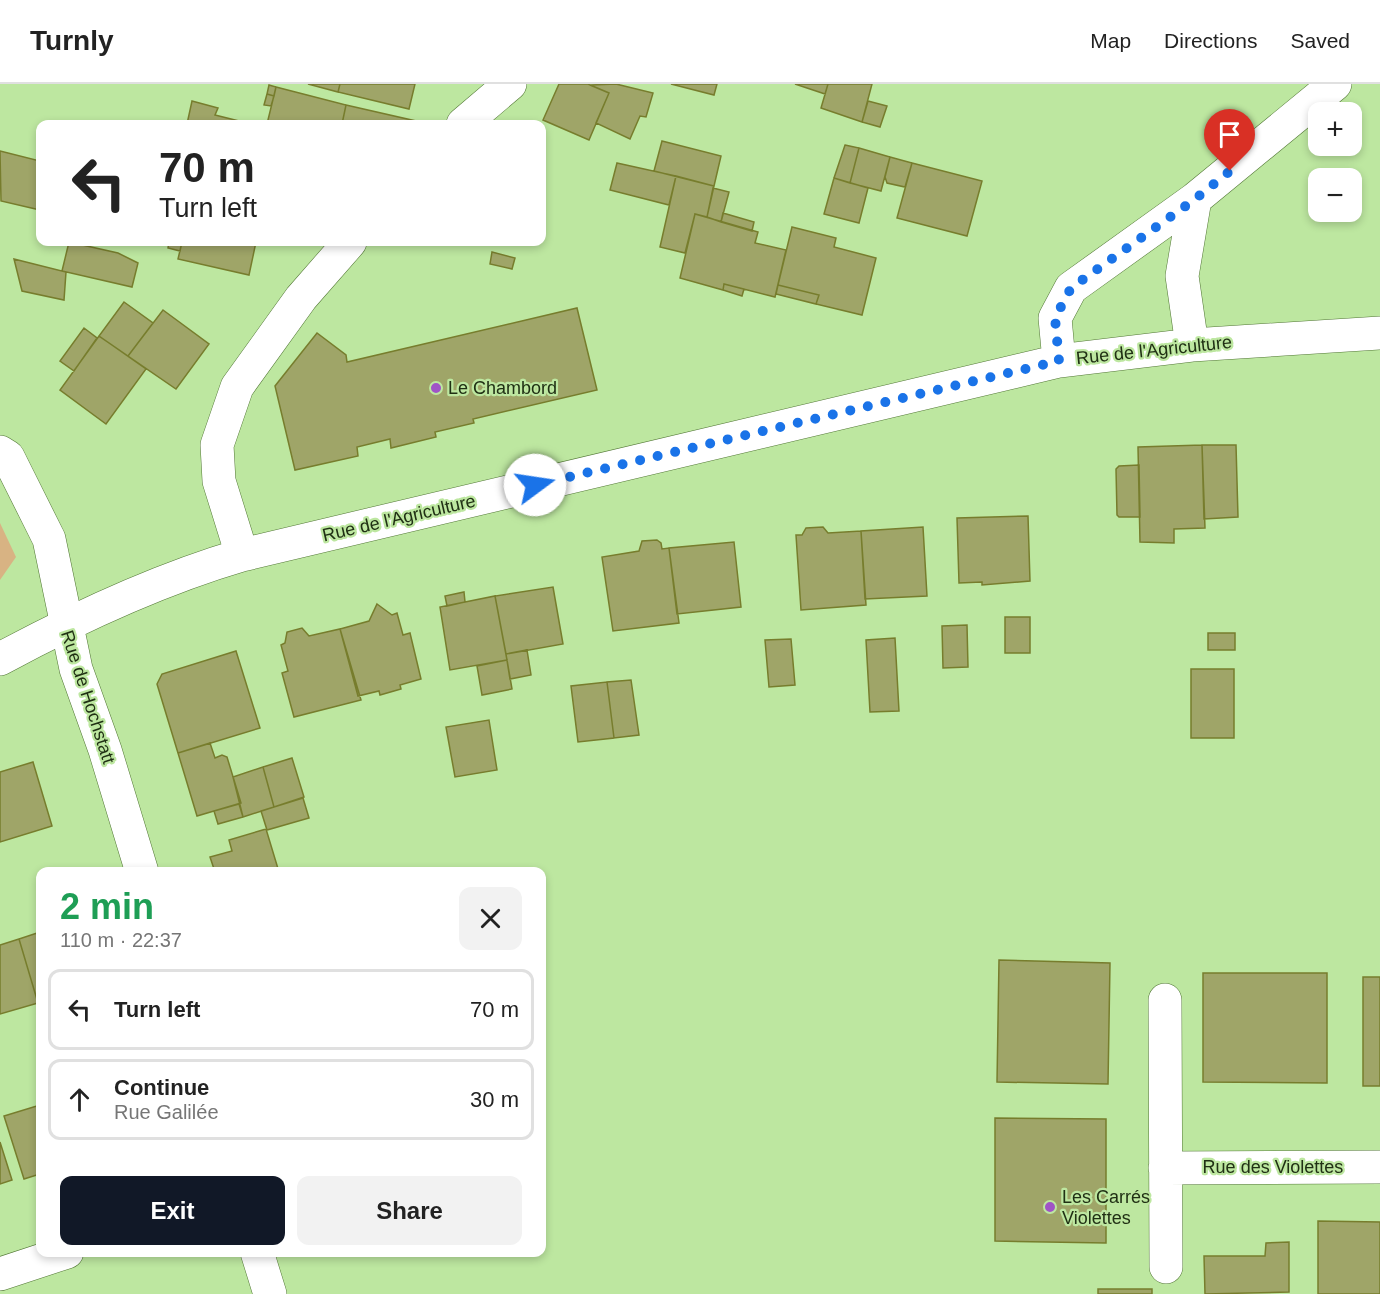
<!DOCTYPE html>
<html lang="en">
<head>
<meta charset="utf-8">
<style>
	body { margin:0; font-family:Helvetica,sans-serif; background:#f2f2f2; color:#222; height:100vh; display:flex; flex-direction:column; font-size:22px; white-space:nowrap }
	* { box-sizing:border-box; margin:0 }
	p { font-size:20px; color:#767676 }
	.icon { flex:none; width:33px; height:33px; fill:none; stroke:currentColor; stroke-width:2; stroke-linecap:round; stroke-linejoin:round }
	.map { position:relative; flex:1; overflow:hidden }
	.details { position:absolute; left:36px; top:783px; width:510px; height:390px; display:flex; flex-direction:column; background:#fff; border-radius:12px; box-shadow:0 3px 9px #0003 }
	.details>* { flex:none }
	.top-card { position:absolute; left:36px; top:36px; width:510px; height:126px; border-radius:12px; box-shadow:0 3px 9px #0003; background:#fff; color:#222; overflow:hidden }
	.fabs { position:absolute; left:1308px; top:18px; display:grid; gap:12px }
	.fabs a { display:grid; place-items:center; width:54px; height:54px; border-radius:12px; background:#fff; box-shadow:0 3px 9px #0003; font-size:30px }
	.pin { position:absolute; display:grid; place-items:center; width:51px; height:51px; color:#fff; margin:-62px -26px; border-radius:50% 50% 50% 0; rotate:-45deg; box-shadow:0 0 6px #0007 }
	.pin .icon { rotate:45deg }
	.me { position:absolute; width:66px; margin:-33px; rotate:76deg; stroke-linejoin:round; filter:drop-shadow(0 0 4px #0008) }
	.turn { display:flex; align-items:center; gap:21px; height:126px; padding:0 24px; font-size:27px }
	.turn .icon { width:78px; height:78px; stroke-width:2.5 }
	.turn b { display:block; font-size:42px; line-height:51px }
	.round { display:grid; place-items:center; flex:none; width:63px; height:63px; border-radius:12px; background:#f2f2f2 }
	.headline { display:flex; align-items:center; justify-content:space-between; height:102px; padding:0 24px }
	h1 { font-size:36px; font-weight:600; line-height:45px; color:#1e9e55 }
	.cta { display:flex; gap:12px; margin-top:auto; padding:12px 24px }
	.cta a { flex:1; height:69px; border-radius:12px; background:#111827; color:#fff; font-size:24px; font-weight:600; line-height:69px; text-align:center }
	.cta a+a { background:#f2f2f2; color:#222 }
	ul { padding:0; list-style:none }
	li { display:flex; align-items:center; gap:18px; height:81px; margin:0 12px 9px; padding:0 12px; border:3px solid #e0e0e0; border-radius:12px }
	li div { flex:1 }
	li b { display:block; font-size:22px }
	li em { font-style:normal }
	header { display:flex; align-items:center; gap:36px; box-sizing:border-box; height:84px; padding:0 30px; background:#fff; border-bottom:2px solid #e0e0e0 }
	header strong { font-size:28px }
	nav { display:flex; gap:33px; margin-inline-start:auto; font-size:21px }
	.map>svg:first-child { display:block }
	.green { fill:#d8b383 }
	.building { fill:#9fa568; stroke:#777d2d; stroke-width:1.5 }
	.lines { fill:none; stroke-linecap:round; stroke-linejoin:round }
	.minor-casing { stroke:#527735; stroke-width:34 }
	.minor { stroke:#fff; stroke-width:33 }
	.route { stroke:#1a73e8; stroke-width:10; stroke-dasharray:0 18 }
	.poi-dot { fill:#a054c6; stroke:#bde7a0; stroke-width:2 }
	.labels { text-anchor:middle; stroke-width:4.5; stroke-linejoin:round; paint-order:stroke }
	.street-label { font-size:18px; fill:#203014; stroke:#bde7a0 }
	.poi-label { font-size:18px; fill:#203014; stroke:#bde7a0; text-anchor:start }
</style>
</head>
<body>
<header>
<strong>Turnly</strong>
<nav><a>Map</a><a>Directions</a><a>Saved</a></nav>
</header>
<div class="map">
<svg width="1380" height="1210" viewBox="0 0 1380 1210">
	<rect width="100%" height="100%" fill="#bde7a0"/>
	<path class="green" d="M 0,439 L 16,473 L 0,496 Z"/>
	<path class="building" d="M 308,0 L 340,0 L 338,8 Z
		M 340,0 L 415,0 L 409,25 L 338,8 Z
		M 559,0 L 588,0 L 609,9 L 589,56 L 543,36 Z
		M 616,0 L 653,9 L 646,33 L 640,32 L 630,55 L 596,39 L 609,9 L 590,1 Z
		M 671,0 L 717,0 L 714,11 Z
		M 795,0 L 828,0 L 825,10 Z
		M 828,0 L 872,0 L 862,38 L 821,24 Z
		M 269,1 L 276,3 L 274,12 L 267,10 Z
		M 276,3 L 346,21 L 342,40 L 267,40 Z
		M 267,10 L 274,12 L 271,22 L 264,21 Z
		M 192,17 L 218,24 L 215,31 L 251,40 L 187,40 Z
		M 868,17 L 887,22 L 880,43 L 862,38 Z
		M 346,21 L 416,37 L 413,40 L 342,40 Z
		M 662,57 L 721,72 L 714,102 L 654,87 Z
		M 845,61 L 859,64 L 850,99 L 834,94 Z
		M 859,64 L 890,73 L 881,107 L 850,99 Z
		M 0,67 L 40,77 L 40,126 L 1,117 Z
		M 890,73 L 912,79 L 905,103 L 887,99 L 885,93 Z
		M 617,79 L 676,92 L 669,121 L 610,106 Z
		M 912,79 L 982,97 L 967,152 L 897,134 Z
		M 676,92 L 714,102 L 707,133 L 695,130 L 685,169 L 660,163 Z
		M 834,94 L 868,104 L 859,139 L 824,130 Z
		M 713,104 L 729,108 L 721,138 L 707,133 Z
		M 723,129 L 754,138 L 752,147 L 721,138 Z
		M 695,130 L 758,148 L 755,159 L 786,166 L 775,213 L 724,200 L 723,206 L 680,194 Z
		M 792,143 L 836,154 L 834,163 L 876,174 L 862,231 L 816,220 L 819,211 L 778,201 Z
		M 69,158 L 118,169 L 138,179 L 132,203 L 62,187 Z
		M 169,158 L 182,158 L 180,167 L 168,164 Z
		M 182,158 L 256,158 L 249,191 L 178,175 Z
		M 492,168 L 515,174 L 512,185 L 490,180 Z
		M 14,175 L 66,188 L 64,216 L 22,207 Z
		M 724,200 L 744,205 L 742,212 L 723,206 Z
		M 778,201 L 819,211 L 816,220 L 776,210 Z
		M 124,218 L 153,239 L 128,272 L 99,252 Z
		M 577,224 L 597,306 L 473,335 L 474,339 L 435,348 L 436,353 L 391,364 L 390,355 L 357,363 L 358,372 L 295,386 L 275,302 L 317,249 L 346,271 L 347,278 Z
		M 163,226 L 209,260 L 176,305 L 128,272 Z
		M 84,244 L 97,254 L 74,287 L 60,277 Z
		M 99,252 L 146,285 L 106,340 L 60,306 Z
		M 1202,361 L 1236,361 L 1238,433 L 1204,435 Z
		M 1202,361 L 1205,444 L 1174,445 L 1174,459 L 1140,458 L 1138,363 Z
		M 1139,381 L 1140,433 L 1119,433 L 1117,431 L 1116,385 L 1119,382 Z
		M 1028,432 L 1030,497 L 982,501 L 982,498 L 959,499 L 957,434 Z
		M 823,443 L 828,449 L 861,447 L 866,521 L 801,526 L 796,451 L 802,451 L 806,444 Z
		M 923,443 L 927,512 L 865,515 L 861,447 Z
		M 657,456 L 661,459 L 662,465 L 669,464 L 679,539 L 613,547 L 602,473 L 639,467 L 642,457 Z
		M 734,458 L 741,523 L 677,530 L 669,464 Z
		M 553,503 L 563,560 L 506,570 L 495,512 Z
		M 464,508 L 465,518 L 447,522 L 445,512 Z
		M 495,512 L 507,576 L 450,586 L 440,523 Z
		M 377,520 L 392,531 L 397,529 L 403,551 L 410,549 L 421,595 L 400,601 L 401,605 L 380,611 L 379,607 L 358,612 L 340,545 L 369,537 Z
		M 1005,533 L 1030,533 L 1030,569 L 1005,569 Z
		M 967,541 L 968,583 L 943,584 L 942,542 Z
		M 302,544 L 309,552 L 340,545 L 361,616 L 294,633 L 282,589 L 288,587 L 281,561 L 285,559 L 287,548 Z
		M 1208,549 L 1235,549 L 1235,566 L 1208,566 Z
		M 895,554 L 899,627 L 870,628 L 866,556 Z
		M 791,555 L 795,601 L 769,603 L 765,556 Z
		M 527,566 L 531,591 L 510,595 L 506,570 Z
		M 236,567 L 260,644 L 178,669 L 157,600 L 162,590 Z
		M 507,576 L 512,605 L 482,611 L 477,582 Z
		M 1191,585 L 1234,585 L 1234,654 L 1191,654 Z
		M 631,596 L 639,651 L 614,654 L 607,598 Z
		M 607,598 L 614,654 L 578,658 L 571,602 Z
		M 489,636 L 497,686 L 455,693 L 446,643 Z
		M 210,659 L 215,674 L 222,671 L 227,673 L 241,719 L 197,732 L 178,669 Z
		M 292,674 L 304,713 L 274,723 L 263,683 Z
		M 33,678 L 52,742 L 0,758 L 0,688 Z
		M 263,683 L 274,723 L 243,733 L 233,693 Z
		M 303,714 L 309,734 L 267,746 L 261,727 Z
		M 239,720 L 243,733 L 218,740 L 214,727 Z
		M 266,745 L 279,788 L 215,788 L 210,773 L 232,767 L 229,756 Z
		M 40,848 L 40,918 L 38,919 L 19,855 Z
		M 19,855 L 38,919 L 0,930 L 0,861 Z
		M 999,876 L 1110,879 L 1108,1000 L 997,998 Z
		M 1203,889 L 1327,889 L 1327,999 L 1203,998 Z
		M 1363,893 L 1380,893 L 1380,1002 L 1363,1002 Z
		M 40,1021 L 40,1090 L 24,1095 L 4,1032 Z
		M 995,1034 L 1106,1035 L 1106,1159 L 995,1157 Z
		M 0,1058 L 12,1096 L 0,1100 Z
		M 1318,1137 L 1380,1138 L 1380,1210 L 1318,1210 Z
		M 1289,1158 L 1289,1208 L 1205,1210 L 1204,1172 L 1265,1172 L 1266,1159 Z
		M 1098,1205 L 1152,1205 L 1152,1210 L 1098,1210 Z"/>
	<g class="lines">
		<defs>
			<path id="minor" d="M 463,40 L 510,0
				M 1192,261 L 1182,192 L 1195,115
				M 1059,277 L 1055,234 L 1071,204 L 1195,115 L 1335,0
				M 0,368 L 8,373 L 49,455 L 76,585 L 105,666 L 142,788
				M 242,471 L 219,397 L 217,361 L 237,303 L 301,214 L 350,158
				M 0,575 C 78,533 157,496 242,471 L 1059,277 L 1192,261 L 1380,249
				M 1165,916 L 1166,1183
				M 1165,1084 L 1380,1083
				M 257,1168 L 270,1210
				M 0,1190 L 67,1168"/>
		</defs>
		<use href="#minor" class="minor-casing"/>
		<use href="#minor" class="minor"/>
	</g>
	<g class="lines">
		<path class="route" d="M 535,401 L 1059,277 L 1055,234 L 1071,204 L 1194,116 L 1230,87"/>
	</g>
	<g class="poi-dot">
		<circle cx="436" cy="304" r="6"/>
		<circle cx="1050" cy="1123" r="6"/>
	</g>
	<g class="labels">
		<g class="street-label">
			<text transform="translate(1154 266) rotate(-6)" y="6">Rue de l'Agriculture</text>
			<text transform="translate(399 434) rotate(-13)" y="6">Rue de l'Agriculture</text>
			<text transform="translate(88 613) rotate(72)" y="6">Rue de Hochstatt</text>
			<text x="1273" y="1089">Rue des Violettes</text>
		</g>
		<g class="poi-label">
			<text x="448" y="310">Le Chambord</text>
			<text x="1062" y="1119">Les Carrés<tspan x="1062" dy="21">Violettes</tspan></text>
		</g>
	</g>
</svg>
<div class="fabs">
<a>+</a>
<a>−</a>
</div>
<div class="pin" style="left:1230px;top:87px;background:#d93025"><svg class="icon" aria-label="arrive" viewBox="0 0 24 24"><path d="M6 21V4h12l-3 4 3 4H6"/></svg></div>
<svg class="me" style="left:535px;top:401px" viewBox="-20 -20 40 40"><circle r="19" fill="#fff"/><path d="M0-13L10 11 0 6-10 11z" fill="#1a73e8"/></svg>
<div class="top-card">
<div class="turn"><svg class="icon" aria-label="left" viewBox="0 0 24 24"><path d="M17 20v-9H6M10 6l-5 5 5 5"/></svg><div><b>70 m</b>Turn left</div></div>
</div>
<section class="details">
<div class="headline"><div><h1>2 min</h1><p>110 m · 22:37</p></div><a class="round"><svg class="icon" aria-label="close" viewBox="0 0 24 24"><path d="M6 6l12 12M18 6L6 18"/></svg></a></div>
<ul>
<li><svg class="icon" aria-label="left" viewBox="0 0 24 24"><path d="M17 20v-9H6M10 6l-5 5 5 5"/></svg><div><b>Turn left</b></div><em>70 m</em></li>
<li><svg class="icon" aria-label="ahead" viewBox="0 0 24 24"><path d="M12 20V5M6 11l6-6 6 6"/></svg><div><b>Continue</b><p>Rue Galilée</p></div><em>30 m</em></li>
</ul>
<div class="cta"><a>Exit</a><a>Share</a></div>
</section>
</div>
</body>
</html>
